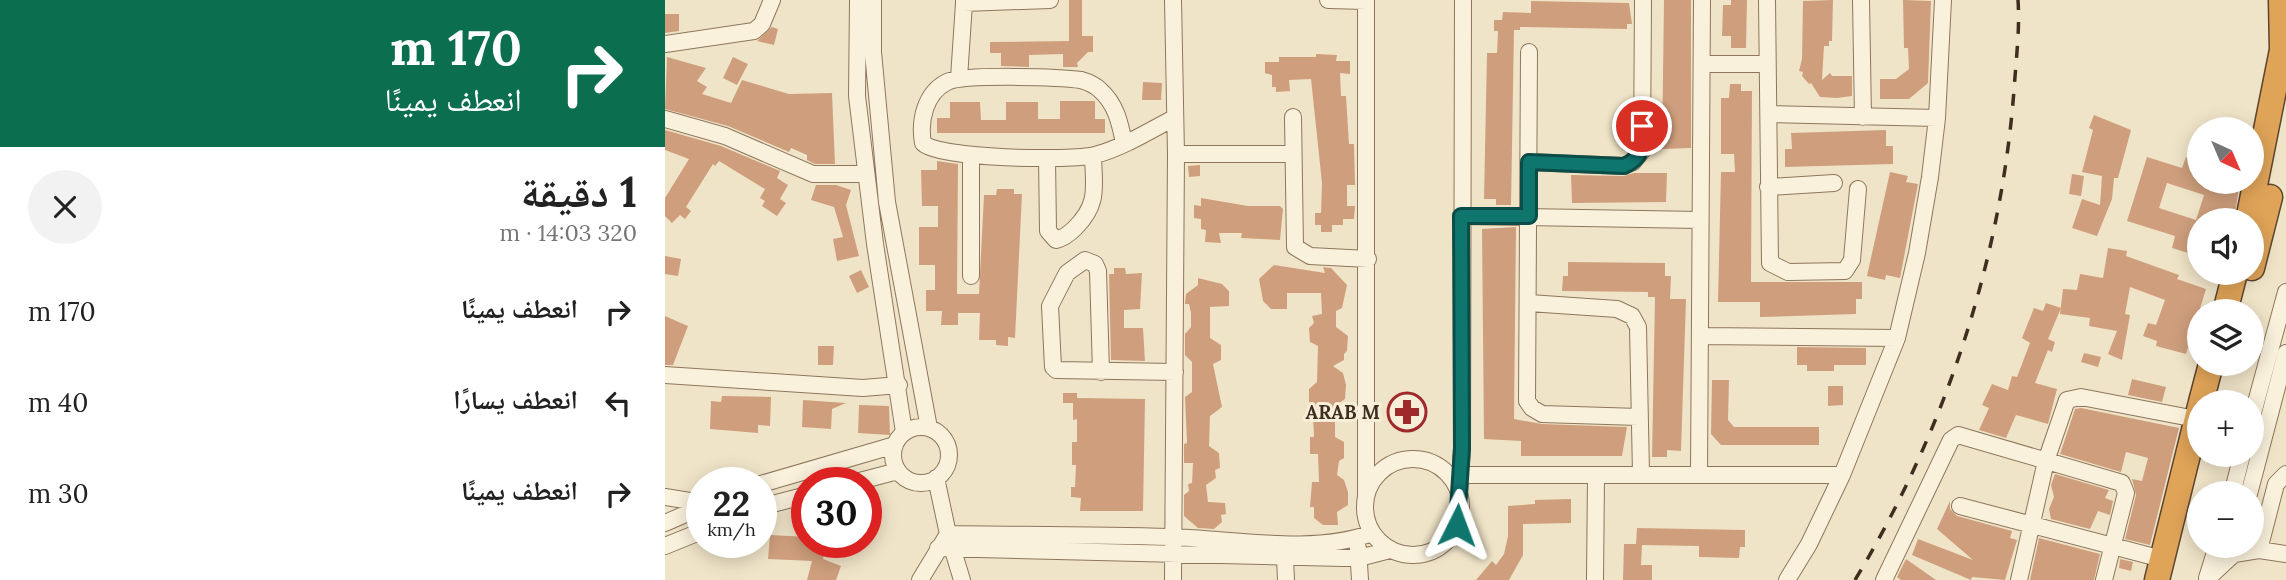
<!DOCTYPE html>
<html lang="ar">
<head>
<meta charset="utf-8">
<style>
	body { margin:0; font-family:Lora,"Noto Naskh Arabic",serif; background:#f2f2f2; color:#222; direction:rtl; height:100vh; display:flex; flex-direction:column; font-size:26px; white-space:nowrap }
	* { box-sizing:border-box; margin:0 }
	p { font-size:23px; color:#767676 }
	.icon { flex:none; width:38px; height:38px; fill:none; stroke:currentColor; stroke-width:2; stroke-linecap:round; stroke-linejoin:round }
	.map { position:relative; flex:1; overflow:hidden; direction:ltr }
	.sheet { display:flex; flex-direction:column; background:#fff; width:665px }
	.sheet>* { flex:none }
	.guide { background:#0b6e4f; color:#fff; overflow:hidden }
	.needle { width:46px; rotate:136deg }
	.controls { position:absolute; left:1522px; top:117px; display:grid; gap:14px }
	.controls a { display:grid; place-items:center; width:77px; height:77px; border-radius:50%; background:#fff; box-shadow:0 4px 18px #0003; font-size:35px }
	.speed { position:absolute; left:21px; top:467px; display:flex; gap:14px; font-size:35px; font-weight:700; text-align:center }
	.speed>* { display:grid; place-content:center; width:91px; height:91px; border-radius:50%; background:#fff; box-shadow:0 4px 18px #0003; line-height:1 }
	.speed small { font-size:18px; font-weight:400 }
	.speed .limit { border:10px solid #d22; background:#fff; color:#111 }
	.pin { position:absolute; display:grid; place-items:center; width:60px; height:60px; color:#fff; margin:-30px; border:4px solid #fff; border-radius:50%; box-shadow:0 2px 7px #0007 }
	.me { position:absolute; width:77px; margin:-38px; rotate:3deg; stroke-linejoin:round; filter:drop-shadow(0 0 5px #0008) }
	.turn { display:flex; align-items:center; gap:24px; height:147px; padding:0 28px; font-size:32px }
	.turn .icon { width:91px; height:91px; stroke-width:2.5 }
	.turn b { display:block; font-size:49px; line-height:60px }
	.round { display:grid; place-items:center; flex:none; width:74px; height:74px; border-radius:37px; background:#f2f2f2 }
	.headline { display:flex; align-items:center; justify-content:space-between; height:119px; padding:0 28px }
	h1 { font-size:42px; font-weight:700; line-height:52px }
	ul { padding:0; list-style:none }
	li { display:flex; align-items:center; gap:21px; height:91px; padding:0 28px }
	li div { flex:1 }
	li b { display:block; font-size:26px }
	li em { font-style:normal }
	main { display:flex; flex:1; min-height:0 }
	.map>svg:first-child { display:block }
	.building { fill:#cf9f7d; fill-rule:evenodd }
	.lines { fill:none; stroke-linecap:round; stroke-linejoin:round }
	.minor-casing { stroke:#8d765c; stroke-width:18 }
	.highway-casing { stroke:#5b4430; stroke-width:27 }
	.minor { stroke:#faf1dc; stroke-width:16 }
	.highway { stroke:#e0a458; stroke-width:24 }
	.rail { stroke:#3d2e20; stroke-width:3.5; stroke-dasharray:12 12; stroke-linecap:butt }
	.route-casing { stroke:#0a4d48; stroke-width:18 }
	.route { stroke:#0f766e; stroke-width:12 }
	.labels { text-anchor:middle; stroke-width:6; stroke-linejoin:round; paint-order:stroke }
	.poi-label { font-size:19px; font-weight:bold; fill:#3d2e20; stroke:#f7eed8; text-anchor:end }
</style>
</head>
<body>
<main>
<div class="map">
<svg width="1621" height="580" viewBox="0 0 1621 580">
	<rect width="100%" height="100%" fill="#f0e4c8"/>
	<path class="building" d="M 404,0 L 417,0 L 417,36 L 428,36 L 428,52 L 423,52 L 412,63 L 413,67 L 398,67 L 398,54 L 364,55 L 364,67 L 336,66 L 336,53 L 325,53 L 325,42 L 404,41 Z
		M 999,0 L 1026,0 L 1026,148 L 997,149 Z
		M 1066,0 L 1082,0 L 1081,48 L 1066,48 L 1066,36 L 1057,36 L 1058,5 L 1066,5 Z
		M 1168,0 L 1167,41 L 1164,41 L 1164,46 L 1159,46 L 1157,80 L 1165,73 L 1167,76 L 1187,76 L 1187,96 L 1172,98 L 1155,97 L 1146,83 L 1144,84 L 1137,76 L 1138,72 L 1134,71 L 1137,59 L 1138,1 Z
		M 1238,0 L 1266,1 L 1263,83 L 1244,99 L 1215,99 L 1215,79 L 1231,79 L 1244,69 L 1243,48 L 1239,48 Z
		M 866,1 L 964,3 L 967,24 L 962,24 L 962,29 L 855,27 L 855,30 L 849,30 L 846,205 L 831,205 L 831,199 L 819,199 L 822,53 L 832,53 L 833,31 L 829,31 L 829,20 L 837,20 L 838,12 L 866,13 Z
		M 0,14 L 14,14 L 14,31 L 0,33 Z
		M 107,27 L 113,29 L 109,45 L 92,41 Z
		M 651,54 L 672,55 L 671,61 L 685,61 L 685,74 L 675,73 L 676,96 L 681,96 L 684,144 L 689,144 L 690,185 L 682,185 L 682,206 L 690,206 L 689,219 L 678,219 L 678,225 L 667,225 L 667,232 L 656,232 L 656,225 L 650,225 L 650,213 L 656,213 L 657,183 L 646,79 L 624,80 L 625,91 L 611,92 L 611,87 L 607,87 L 607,75 L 600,73 L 600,62 L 614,62 L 614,57 L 651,57 Z
		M 2,57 L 41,68 L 32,81 L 42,87 L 37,94 L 66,103 L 77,80 L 124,94 L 167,93 L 170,164 L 150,164 L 142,160 L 142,155 L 126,148 L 124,152 L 63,126 L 0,109 Z
		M 68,57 L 83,64 L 72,85 L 58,78 Z
		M 478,82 L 497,83 L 496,100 L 477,100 Z
		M 1065,84 L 1076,84 L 1076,91 L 1087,91 L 1086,282 L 1197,282 L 1197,299 L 1191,299 L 1191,314 L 1095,317 L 1095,302 L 1053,302 L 1056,172 L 1070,172 L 1069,154 L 1056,154 L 1056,98 L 1064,98 Z
		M 395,101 L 430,101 L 430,119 L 440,119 L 440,133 L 272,133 L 272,118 L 285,118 L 285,102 L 315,102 L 316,120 L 341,120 L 341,102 L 373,102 L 373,119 L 395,119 Z
		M 1429,115 L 1466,130 L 1453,178 L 1449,178 L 1447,199 L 1432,236 L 1407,228 L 1417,199 L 1435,205 L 1437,176 L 1417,172 L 1428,130 L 1424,128 Z
		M 0,130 L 56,146 L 115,171 L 112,178 L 123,185 L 115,199 L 121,203 L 112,216 L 97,206 L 100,201 L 95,198 L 100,189 L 54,161 L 50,166 L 48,164 L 21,207 L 26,211 L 20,219 L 15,215 L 7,223 L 0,216 L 0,198 L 24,159 L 0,150 Z
		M 1221,130 L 1221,146 L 1228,146 L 1228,164 L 1120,167 L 1120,149 L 1127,149 L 1126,133 Z
		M 1482,157 L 1517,168 L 1521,157 L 1535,161 L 1535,182 L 1575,182 L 1569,220 L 1533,220 L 1533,256 L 1507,248 L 1510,236 L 1462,221 ZM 1502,183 L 1539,195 L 1531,220 L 1494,208 Z
		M 272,161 L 293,164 L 292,294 L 314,294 L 319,195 L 331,195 L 332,189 L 349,189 L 349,194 L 357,194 L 350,338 L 343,337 L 343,346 L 331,345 L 331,340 L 314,340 L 315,313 L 293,313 L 293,325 L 276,325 L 277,311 L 261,311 L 261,290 L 270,290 L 270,265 L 254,265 L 254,227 L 273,227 L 273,206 L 257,206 L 256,170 L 272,170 Z
		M 535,165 L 535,176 L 524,177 L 523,166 Z
		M 1225,172 L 1243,176 L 1241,182 L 1253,184 L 1235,278 L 1221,275 L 1220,280 L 1202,276 Z
		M 969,173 L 1002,173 L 1001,202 L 907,203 L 906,175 L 959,176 Z
		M 1407,174 L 1419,176 L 1416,196 L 1404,194 Z
		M 151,185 L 171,185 L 186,190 L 181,205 L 194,256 L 172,261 L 168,239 L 178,237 L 169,207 L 146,200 Z
		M 536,198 L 583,206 L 615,206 L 618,209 L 615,240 L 576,238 L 577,233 L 554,233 L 556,243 L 540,242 L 541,230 L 536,229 L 536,219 L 529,218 L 529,205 L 536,206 Z
		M 851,227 L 849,419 L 877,424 L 962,427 L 957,456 L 856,456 L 856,441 L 819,439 L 817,229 Z
		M 1443,248 L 1462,251 L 1461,256 L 1514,275 L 1512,279 L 1541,289 L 1521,354 L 1491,346 L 1492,341 L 1478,336 L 1483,323 L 1491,325 L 1500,300 L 1465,287 L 1460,314 L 1465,315 L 1457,360 L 1443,354 L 1452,331 L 1424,326 L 1425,318 L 1395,314 L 1398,289 L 1412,290 L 1415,274 L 1438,278 Z
		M 0,256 L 16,259 L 13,276 L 0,274 Z
		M 903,262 L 1000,263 L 1000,276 L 1006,276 L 1005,299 L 1021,299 L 1016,451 L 1002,450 L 1002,457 L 987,457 L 990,297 L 983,297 L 983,292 L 897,291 L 898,276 L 903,276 Z
		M 609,265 L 660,273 L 658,267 L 666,268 L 682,285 L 677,308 L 671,311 L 671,327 L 683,336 L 682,351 L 679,354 L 679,360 L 668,366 L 678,373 L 681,385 L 680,399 L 670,406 L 670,437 L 679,442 L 679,458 L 674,461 L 672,475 L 679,480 L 683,492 L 683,505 L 672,512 L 673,525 L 658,525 L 649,518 L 649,507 L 645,507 L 647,482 L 654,482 L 653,454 L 645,454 L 645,437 L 649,437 L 648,416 L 644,403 L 644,389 L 652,382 L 653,346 L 645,342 L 644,328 L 649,323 L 647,316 L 657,314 L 656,293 L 622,293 L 622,309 L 606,309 L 598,301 L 594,279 Z
		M 449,268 L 460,268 L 461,274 L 477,273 L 475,309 L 459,310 L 459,328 L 478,328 L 480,361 L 446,360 L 444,274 L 449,274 Z
		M 196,270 L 204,287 L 192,293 L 184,276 Z
		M 533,278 L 557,284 L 564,291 L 564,306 L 545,307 L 545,338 L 556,345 L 556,360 L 548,364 L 557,407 L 545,416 L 544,446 L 554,453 L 555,468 L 550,470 L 551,478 L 541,485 L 543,502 L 560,503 L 561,514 L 556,515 L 557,522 L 549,529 L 533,528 L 519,516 L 519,495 L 524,491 L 523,484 L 527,483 L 528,463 L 519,463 L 519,444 L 522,443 L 520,397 L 527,392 L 527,362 L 520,355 L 520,334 L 526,327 L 526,313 L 524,304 L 520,304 L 521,294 L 533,285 Z
		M 1381,303 L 1396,308 L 1383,339 L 1390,342 L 1387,352 L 1383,350 L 1370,383 L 1392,389 L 1383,424 L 1351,415 L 1341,438 L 1314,430 L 1324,408 L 1317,405 L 1327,384 L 1343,390 L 1347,376 L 1352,377 L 1365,343 L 1357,338 L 1369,308 L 1378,311 Z
		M 0,316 L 23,326 L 8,365 L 0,365 Z
		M 153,346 L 169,346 L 168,365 L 153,365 Z
		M 1132,347 L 1201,348 L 1201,365 L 1169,365 L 1169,371 L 1142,371 L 1142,365 L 1132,365 Z
		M 1419,353 L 1436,357 L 1433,367 L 1416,362 Z
		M 1467,379 L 1501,387 L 1497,402 L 1463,395 Z
		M 1047,380 L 1064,380 L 1063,420 L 1069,427 L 1154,427 L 1154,445 L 1056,445 L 1046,434 Z
		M 1163,386 L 1178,386 L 1178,405 L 1163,406 Z
		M 398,393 L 412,393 L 412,398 L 480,399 L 478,511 L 415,511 L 416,498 L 406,497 L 406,487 L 410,487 L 411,465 L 407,465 L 407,442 L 412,442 L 412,419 L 408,420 L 408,403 L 398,403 Z
		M 57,396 L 106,397 L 105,426 L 93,425 L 93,433 L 45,429 L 46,401 L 56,402 Z
		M 138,400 L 181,403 L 167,409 L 166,429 L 137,427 Z
		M 194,405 L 224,406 L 225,435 L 193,433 Z
		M 1416,408 L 1514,428 L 1485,545 L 1460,539 L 1471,495 L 1467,479 L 1477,481 L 1483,458 L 1461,452 L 1456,472 L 1395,454 L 1410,409 Z
		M 1390,474 L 1444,490 L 1440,498 L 1448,501 L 1445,515 L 1433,511 L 1425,529 L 1386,519 L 1384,509 L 1389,497 L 1386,485 Z
		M 906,499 L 906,523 L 858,524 L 858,555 L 844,580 L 811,580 L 827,561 L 831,565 L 839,554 L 843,536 L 843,506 L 870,504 L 870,500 Z
		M 1285,501 L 1285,509 L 1292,516 L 1347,531 L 1345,538 L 1352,540 L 1340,580 L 1307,577 L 1306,580 L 1247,555 L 1253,539 L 1308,560 L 1272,529 Z
		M 972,528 L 1080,530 L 1080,547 L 1075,547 L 1074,558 L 1034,557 L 1034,546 L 977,545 L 976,565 L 987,565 L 987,580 L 958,580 L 959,544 L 971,544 Z
		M 105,535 L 142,537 L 142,542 L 157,542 L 156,546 L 161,547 L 158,559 L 176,566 L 171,580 L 142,580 L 147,561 L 103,559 Z
		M 1374,538 L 1435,554 L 1429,580 L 1365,580 Z
		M 1241,559 L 1271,580 L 1236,580 L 1232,577 Z
		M 1455,559 L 1468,562 L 1466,571 L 1454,568 Z"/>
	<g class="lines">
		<defs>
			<path id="minor" d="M 193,0 L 192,96 L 210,244 L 239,432
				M 208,0 L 208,52 L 222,202 L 264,428
				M 299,0 L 299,3 L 385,0
				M 663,0 L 701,1 L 701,496
				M 1102,0 L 1105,263 L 1123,272 L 1180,271 L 1187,260 L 1193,189
				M 1196,0 L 1198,117
				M 0,44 L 89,31 L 97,24 L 107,0
				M 864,52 L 862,401 L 867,408 L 877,414 L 974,417
				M 1038,64 L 1102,64
				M 294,78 L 299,3
				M 1104,114 L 1272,118
				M 628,117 L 630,247 L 645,256 L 703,259
				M 0,119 L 60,136 L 148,174 L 201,174
				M 459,143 C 455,123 451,104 435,90 C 430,85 423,82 416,80 C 396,77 298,74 282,82 C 260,93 254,121 258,143 C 273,159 406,161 430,155 C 457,148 484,131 509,118
				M 511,154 L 627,154
				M 382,158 L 383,231 L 391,240 C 399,238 404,234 410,228 C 434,204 429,188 428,156
				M 864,162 L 959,166 L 968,162 L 977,151 L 978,0
				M 1103,187 L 1169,183
				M 796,216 L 1035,220
				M 306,276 L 306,156
				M 864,303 L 952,309 L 967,316 L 973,327 L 976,474
				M 1036,336 L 1232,338
				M 436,372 L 433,271 L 430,264 L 420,260 L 402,273 L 385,306 L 388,367 L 391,370 L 510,372
				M 0,375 L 198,388 L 234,385
				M 1587,417 L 1621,292
				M228 455a28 28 0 1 1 56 0a28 28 0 1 1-56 0Z
				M700 507a48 48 0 1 1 96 0a48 48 0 1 1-96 0Z
				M 796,475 L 1177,475
				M 1034,475 L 1037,0
				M 271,478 L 283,534 L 297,580
				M 187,483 L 233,471
				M 96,484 L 230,445
				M 794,493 L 797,448 L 798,0
				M 1567,494 L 1577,455
				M 1584,494 L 1621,353
				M 0,497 L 37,503
				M 1295,506 L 1497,559
				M 96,507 L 142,495
				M 0,523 L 37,507
				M 0,546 L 37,531
				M 273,548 L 678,558 L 694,558 L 725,550
				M 693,548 L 695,580
				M 1594,550 L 1611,484 L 1621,474
				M 1569,554 L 1594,550 L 1621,554
				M 620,558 L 621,580
				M 1542,578 L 1552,546
				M 1542,579 L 1569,554 L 1571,546
				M 255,580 L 283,534 C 357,535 432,535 506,537 C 569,539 648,555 707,533
				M 508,580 L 511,154 L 508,0
				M 930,580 L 931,477
				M 1122,580 L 1144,544 L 1177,475 L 1232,338 L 1252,253 L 1265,177 L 1272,118 L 1278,0
				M 1219,580 L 1286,440 L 1293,435 L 1457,483 L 1461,493 L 1439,580
				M 1354,580 L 1381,461 L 1402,400 L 1416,397 L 1531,419"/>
			<path id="highway" d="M 1583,220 L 1617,50 L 1616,0
				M 1587,268 L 1605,197
				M 1560,312 L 1570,273
				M 1536,402 L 1546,364
				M 1492,580 L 1535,406"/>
		</defs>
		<use href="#minor" class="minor-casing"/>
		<use href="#highway" class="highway-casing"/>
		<use href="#minor" class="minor"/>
		<use href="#highway" class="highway"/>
		<path class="rail" d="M 1190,580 C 1279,433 1336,262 1349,90 C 1351,60 1355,30 1353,0"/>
	</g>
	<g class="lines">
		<defs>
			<path id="route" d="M 792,525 L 797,448 L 796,216 L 864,216 L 864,162 L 959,166 C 979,157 977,145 977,126"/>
		</defs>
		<use href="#route" class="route-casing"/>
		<use href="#route" class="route"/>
	</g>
	<defs>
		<symbol id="pharmacy-ring" viewBox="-11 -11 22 22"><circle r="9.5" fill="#f7eed8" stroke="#9e2a2b" stroke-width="1.5"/><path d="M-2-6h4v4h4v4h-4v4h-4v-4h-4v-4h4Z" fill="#9e2a2b"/></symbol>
	</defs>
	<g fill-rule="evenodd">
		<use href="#pharmacy-ring" x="720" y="390" width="44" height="44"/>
	</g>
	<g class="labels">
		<g class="poi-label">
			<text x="715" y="419">ARAB M</text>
		</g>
	</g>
</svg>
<div class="controls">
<a><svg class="needle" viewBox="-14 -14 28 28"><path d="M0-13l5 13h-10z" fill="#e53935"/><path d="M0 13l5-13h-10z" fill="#767676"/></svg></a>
<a><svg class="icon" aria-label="sound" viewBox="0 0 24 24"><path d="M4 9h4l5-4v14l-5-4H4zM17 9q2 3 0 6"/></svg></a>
<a><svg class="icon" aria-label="layers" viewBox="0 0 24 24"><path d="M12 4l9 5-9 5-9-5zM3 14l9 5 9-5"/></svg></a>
<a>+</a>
<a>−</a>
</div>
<div class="speed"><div>22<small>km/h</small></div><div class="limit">30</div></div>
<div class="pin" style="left:977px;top:126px;background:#d93025"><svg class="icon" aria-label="arrive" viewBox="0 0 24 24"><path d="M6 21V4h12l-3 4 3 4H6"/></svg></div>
<svg class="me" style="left:792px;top:525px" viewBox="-20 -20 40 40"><path d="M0-17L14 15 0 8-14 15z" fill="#0f766e" stroke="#fff" stroke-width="4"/></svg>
</div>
<section class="sheet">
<div class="guide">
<div class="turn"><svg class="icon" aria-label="right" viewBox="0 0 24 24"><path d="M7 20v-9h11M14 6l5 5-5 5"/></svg><div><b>170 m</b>انعطف يمينًا</div></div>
</div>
<div class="headline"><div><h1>1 دقيقة</h1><p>320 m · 14:03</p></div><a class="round"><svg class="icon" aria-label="close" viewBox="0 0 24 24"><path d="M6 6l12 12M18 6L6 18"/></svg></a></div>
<ul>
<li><svg class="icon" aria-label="right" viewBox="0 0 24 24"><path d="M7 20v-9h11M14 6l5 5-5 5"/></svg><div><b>انعطف يمينًا</b></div><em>170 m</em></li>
<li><svg class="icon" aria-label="left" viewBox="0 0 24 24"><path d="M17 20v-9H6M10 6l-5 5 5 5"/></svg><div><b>انعطف يسارًا</b></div><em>40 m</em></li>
<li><svg class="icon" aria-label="right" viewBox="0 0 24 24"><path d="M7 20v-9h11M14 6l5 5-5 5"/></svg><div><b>انعطف يمينًا</b></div><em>30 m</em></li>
</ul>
</section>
</main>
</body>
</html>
